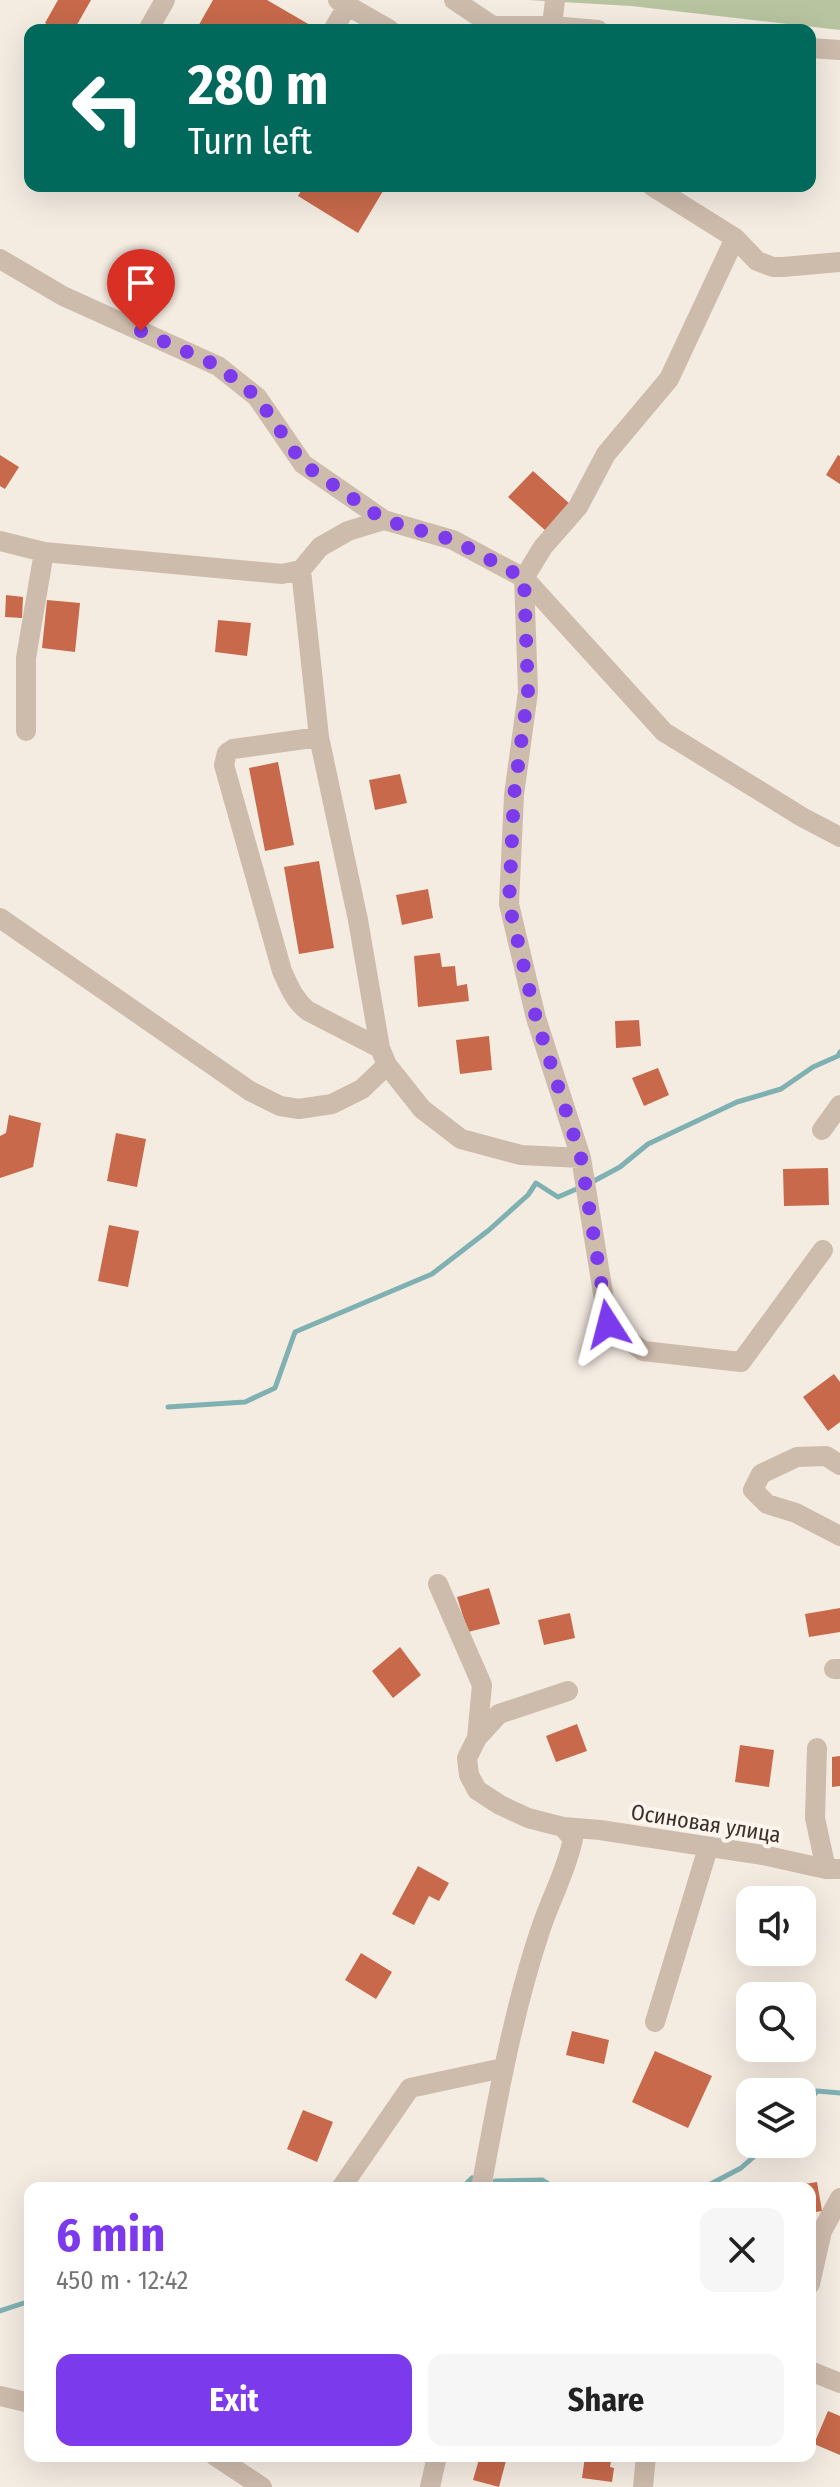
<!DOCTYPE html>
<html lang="en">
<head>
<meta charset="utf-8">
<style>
	body { margin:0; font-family:"Fira Sans Condensed",sans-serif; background:#f6f6f6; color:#222; height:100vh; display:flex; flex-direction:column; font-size:30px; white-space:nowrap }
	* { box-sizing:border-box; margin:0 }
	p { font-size:26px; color:#767676 }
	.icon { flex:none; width:44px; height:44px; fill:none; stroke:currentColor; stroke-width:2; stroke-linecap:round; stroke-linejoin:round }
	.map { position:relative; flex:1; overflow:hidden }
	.drawer { position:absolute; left:24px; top:2182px; width:792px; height:280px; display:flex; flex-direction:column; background:#fff; border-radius:16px; box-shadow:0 8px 32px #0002 }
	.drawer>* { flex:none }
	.banner { position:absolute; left:24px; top:24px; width:792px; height:168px; border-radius:16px; box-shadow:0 8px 32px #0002; background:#00695c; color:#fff; overflow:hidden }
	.controls { position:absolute; left:736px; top:1886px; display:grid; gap:16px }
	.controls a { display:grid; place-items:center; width:80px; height:80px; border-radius:16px; background:#fff; box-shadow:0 8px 32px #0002; font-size:40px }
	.pin { position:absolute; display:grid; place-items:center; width:68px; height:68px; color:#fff; margin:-82px -34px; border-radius:50% 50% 50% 0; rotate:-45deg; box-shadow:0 0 8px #0007 }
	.pin .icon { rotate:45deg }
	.me { position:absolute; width:88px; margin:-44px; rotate:351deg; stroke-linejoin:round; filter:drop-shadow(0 0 6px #0008) }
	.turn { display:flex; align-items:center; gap:28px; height:168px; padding:0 32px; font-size:36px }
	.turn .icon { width:104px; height:104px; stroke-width:2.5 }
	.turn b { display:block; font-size:56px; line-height:68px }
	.round { display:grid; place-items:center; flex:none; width:84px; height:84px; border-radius:16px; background:#f6f6f6 }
	.summary { display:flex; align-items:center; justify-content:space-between; height:136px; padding:0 32px }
	h1 { font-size:48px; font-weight:700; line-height:60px; color:#7c3aed }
	.cta { display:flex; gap:16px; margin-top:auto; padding:16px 32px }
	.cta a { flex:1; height:92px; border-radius:16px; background:#7c3aed; color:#fff; font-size:32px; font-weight:700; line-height:92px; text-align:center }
	.cta a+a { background:#f6f6f6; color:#222 }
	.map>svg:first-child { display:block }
	.green { fill:#b8c4a0 }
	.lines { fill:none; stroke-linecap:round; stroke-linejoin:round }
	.stream { stroke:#7fb0b2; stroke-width:5 }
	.building { fill:#c8694b }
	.minor { stroke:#cdbbac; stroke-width:20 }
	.route { stroke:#7c3aed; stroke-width:14; stroke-dasharray:0 25.2 }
	.labels { text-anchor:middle; stroke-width:8; stroke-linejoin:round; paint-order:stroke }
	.street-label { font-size:22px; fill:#3b302b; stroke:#fbf5ee }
</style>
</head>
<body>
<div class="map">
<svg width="840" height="2487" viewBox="0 0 840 2487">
	<rect width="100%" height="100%" fill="#f4ebe1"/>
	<path class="green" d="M 528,0 L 840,0 L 840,30 L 631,6 Z"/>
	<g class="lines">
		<path class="stream" d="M 592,1182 L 620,1167 L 648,1144 L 737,1102 L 781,1089 L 813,1067 L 838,1056 L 840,1052
			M 168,1407 L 245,1402 L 275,1388 L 295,1332 L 432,1274 L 489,1230 L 528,1195 L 536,1183 L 558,1197 L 579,1188
			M 802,2111 L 817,2091 L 840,2093
			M 495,2181 L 542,2180 L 555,2188
			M 462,2188 L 472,2178
			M 703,2188 L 741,2168 L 768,2144
			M 0,2311 L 30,2301"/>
	</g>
	<path class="building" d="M 58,0 L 91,0 L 74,30 L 57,30 L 45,23 Z
		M 213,0 L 267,0 L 310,25 L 307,30 L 196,30 Z
		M 304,186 L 386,186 L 358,233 L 298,196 Z
		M 0,455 L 19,467 L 5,489 L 0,486 Z
		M 838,455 L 840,456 L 840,484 L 826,475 Z
		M 533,471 L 570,504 L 546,531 L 508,497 Z
		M 6,595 L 23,597 L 22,618 L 5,617 Z
		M 47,600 L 80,603 L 75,652 L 42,648 Z
		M 218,620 L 251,623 L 247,656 L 215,652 Z
		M 278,762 L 294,845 L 265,851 L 249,768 Z
		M 400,774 L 407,803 L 375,810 L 369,780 Z
		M 319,861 L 334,948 L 299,954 L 284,867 Z
		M 428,889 L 433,918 L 402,925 L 396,895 Z
		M 440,953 L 442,967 L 455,966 L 457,986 L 467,984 L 469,1001 L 418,1007 L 414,956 Z
		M 639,1020 L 641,1046 L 616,1048 L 615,1021 Z
		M 489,1036 L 492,1070 L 460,1074 L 456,1040 Z
		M 658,1068 L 669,1095 L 644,1106 L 632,1078 Z
		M 9,1115 L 41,1123 L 33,1167 L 0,1178 L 0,1136 L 6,1133 Z
		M 116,1133 L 146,1139 L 137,1187 L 107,1181 Z
		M 828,1168 L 829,1205 L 784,1206 L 783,1169 Z
		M 109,1225 L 139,1231 L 128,1287 L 98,1281 Z
		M 834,1374 L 840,1382 L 840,1422 L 828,1431 L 803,1397 Z
		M 489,1588 L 500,1624 L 468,1632 L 457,1597 Z
		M 840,1608 L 840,1632 L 809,1637 L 805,1614 Z
		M 570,1613 L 575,1638 L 544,1645 L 538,1620 Z
		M 400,1647 L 421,1675 L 393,1698 L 372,1671 Z
		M 577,1724 L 587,1751 L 556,1762 L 546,1736 Z
		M 740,1745 L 774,1750 L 769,1787 L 735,1782 Z
		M 840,1756 L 840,1786 L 832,1787 L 832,1757 Z
		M 418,1866 L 449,1883 L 439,1901 L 429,1896 L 414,1925 L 392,1914 Z
		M 361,1953 L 392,1972 L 376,1999 L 345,1980 Z
		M 572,2031 L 609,2040 L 604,2064 L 566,2055 Z
		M 655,2051 L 712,2076 L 688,2128 L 632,2102 Z
		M 303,2110 L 333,2122 L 317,2162 L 287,2149 Z
		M 817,2182 L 822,2211 L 810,2213 L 810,2188 L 792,2186 Z
		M 828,2411 L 840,2416 L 840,2455 L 814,2444 Z
		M 480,2456 L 507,2457 L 499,2487 L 473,2480 Z
		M 585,2456 L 612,2456 L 610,2467 L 614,2468 L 612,2482 L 582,2478 Z"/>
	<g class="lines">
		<path class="minor" d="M 338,0 L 390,30
			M 454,0 L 499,30
			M 493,26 L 552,26 L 598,30
			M 552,26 L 555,0
			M 148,30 L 165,0
			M 333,30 L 347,6
			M 810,48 L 840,50
			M 652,186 L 735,238 L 757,261 L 773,267 L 783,267 L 840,262
			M 735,238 L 669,379 L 606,454 L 578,507 L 543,547 L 524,578 L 528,692 L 514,795 L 509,904 L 536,1018 L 581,1158 L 608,1324 L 643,1351 L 741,1362 L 823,1250
			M 0,259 L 63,296 L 218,366 L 257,397 L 303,464 L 384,520 L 453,540 L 524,578 L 664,732 L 802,817 L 840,837
			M 0,541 L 44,552 L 282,574 L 301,570 L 320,547 L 348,531 L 384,520
			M 301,570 L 319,737 L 358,920 L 380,1048 L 387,1065 L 422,1109 L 461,1139 L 521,1155 L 581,1158
			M 26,731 L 26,658 L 44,552
			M 319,737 L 233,749 L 227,753 L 224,765 L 282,971 C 289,986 294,1000 308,1011 L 380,1048
			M 0,918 L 250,1091 L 280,1106 L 299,1109 L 332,1104 L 362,1089 L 387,1065
			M 822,1130 L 840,1105
			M 840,1465 L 826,1456 L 797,1457 L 761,1474 L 753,1490 L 767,1504 L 796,1513 L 840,1536
			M 438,1584 L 482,1685 L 477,1738
			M 834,1669 L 840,1669
			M 568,1691 L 499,1714 L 477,1738 L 467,1758 L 469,1775 L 477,1790 L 500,1805 L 528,1818 L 563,1827 L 600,1830 L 763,1855 L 826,1869 L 840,1869
			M 817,1748 L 815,1818 L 826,1869
			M 655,2022 L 708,1848
			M 341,2188 L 410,2088 L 503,2068
			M 481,2188 C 497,2102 512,2015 540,1931 C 550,1900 566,1872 573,1839 L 563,1827
			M 810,2284 L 822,2231 L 840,2198
			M 810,2371 L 840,2383
			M 0,2396 L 30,2403
			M 215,2456 L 262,2487
			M 430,2487 L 437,2456
			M 643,2487 L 646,2456"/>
	</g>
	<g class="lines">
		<path class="route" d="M 141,331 L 218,366 L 257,397 L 303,464 L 384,520 L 453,540 L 524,578 L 528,692 L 514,795 L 509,904 L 536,1018 L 581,1158 L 608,1324"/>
	</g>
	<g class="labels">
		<g class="street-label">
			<text transform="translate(706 1823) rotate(9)" y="8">Осиновая улица</text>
		</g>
	</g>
</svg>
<div class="controls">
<a><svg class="icon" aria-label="sound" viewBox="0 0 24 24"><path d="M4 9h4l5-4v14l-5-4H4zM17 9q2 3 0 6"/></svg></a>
<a><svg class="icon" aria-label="search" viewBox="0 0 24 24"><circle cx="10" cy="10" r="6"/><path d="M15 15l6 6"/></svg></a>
<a><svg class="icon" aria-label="layers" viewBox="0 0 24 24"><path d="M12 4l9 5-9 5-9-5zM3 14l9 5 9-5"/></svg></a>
</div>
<div class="pin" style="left:141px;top:331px;background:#d93025"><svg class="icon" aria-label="arrive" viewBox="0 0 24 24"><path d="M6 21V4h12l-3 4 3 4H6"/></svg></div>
<svg class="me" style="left:608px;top:1324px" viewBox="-20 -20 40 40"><path d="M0-17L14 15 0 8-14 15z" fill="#7c3aed" stroke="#fff" stroke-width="4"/></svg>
<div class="banner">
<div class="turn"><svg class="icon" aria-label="left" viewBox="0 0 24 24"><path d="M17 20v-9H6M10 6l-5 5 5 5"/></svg><div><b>280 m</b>Turn left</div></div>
</div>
<section class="drawer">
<div class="summary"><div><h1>6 min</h1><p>450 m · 12:42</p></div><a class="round"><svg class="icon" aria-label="close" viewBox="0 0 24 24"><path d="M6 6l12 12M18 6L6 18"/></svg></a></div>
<div class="cta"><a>Exit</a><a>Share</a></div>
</section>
</div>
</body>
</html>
